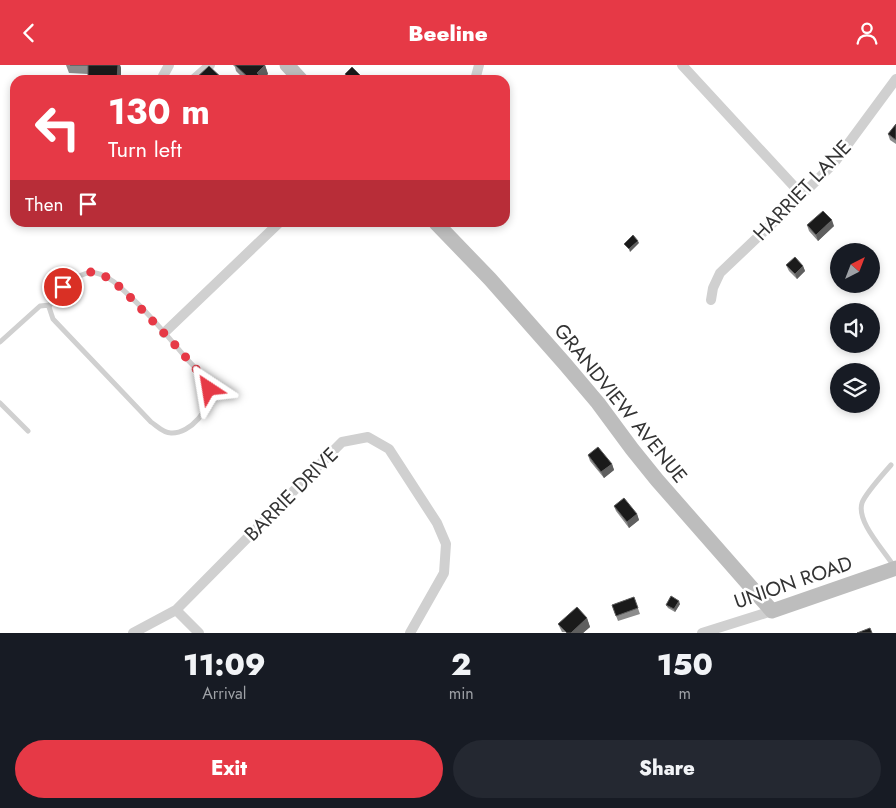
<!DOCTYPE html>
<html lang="en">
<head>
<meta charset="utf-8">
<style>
	body { margin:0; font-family:Jost,sans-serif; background:#242831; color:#f1f3f6; height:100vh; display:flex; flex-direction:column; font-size:19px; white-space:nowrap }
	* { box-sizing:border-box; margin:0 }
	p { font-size:16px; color:#9ea1a6 }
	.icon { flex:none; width:28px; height:28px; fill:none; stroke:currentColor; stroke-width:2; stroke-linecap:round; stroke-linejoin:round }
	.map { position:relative; height:568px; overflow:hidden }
	.side { display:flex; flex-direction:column; background:#171b24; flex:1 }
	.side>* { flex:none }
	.top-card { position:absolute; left:10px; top:10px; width:500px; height:152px; border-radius:15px; box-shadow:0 2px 8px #0003; background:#e63946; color:#fff; overflow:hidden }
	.needle { width:32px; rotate:42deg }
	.fabs { position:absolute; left:830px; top:178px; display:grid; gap:10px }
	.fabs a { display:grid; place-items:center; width:50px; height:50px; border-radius:50%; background:#171b24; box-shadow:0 2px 8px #0003; font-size:25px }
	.pin { position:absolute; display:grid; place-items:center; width:42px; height:42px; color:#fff; margin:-21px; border:2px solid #fff; border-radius:50%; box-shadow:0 1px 5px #0007 }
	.me { position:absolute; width:55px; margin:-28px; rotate:327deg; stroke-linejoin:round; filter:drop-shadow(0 0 4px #0008) }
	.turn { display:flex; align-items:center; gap:18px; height:105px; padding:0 15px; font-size:22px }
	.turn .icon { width:65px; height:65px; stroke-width:2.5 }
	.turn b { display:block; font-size:35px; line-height:42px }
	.then { display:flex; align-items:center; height:48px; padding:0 15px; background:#0003; gap:10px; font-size:19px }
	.eta { display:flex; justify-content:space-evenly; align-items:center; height:85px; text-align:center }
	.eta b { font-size:30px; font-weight:800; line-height:35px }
	.cta { display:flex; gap:10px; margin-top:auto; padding:10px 15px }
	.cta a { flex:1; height:58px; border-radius:30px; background:#e63946; color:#fff; font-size:20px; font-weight:800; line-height:58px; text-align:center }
	.cta a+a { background:#242831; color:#f1f3f6 }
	header { display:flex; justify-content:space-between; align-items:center; height:65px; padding:0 15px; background:#e63946; color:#fff; font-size:22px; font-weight:800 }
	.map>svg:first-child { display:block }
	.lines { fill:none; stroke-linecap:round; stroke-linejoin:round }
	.lane { stroke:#d0d0d0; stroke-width:5 }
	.street { stroke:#d0d0d0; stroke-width:10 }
	.secondary { stroke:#bdbdbd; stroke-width:15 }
	.wall { fill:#8c8c8c }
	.shaded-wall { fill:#5f5f5f }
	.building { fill:#1a1a1a; stroke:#5f5f5f }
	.route { stroke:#e63946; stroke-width:9; stroke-dasharray:0 16.2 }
	.labels { text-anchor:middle; stroke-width:5; stroke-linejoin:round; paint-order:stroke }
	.street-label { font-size:20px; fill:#333; stroke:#fff }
</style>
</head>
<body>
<header><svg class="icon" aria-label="back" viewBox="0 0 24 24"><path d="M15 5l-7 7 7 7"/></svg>Beeline<svg class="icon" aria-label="person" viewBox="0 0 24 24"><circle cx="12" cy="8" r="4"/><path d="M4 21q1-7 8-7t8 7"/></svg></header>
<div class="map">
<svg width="896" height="568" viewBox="0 0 896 568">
	<rect width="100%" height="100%" fill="#fff"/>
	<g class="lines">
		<path class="lane" d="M 92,207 C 103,209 113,215 121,223 C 145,244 166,269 186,293 C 194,302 206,312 209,324 C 213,343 190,369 171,368 C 163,368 157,361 151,357 L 53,254 L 49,242 C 56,225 74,210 92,207 Z
			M 0,277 L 40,241 L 50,240
			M 0,338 L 28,366
			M 891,400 C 884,408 865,429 862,438 C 856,457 885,486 895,503"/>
		<path class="street" d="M 682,0 L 802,130
			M 165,15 L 163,11 L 169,0
			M 193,15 L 210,0
			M 475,15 L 479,0
			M 711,235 L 713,223 L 720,208 L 802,130 L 834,98 L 896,14
			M 164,268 L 279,158
			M 176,545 L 199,568
			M 133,568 L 176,545 L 342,377 L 368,372 L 389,384 L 437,458 L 446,479 L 444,508 L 410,568
			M 702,568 L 772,546"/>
		<path class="secondary" d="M 287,0 L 301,15
			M 436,158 L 490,214 L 565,299 L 598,338 L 632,384 L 657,415 L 772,546 L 896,503"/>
	</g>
	<path class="wall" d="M 66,0 L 120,0 L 121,3 L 121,15 L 89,15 L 88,12 L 88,9 L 69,8 Z
		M 233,0 L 265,0 L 268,9 L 263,14 L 264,15 L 245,15 L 236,6 L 235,2 Z
		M 896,59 L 896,79 L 890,75 L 888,69 Z
		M 807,160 L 834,161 L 818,176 L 809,166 Z
		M 786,200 L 803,201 L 805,206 L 797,214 L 789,206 Z
		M 588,390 L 612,399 L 614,405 L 604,413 L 590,396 Z
		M 614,441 L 637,449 L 639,455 L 629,463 L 616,446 Z
		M 634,532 L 640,549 L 618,556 L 612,540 Z
		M 680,539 L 675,547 L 668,543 L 666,540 Z
		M 587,553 L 590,562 L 583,568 L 562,567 L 558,559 Z"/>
	<path class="shaded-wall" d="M 118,0 L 120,0 L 121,3 L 121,15 L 117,15 Z
		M 265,0 L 268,9 L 262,15 L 257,8 Z
		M 832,155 L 834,161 L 818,176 L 816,170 Z
		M 638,176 L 639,178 L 630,187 L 629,184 Z
		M 803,201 L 805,206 L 797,214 L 795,209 Z
		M 612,399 L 614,405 L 604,413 L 601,407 Z
		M 637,449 L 639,455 L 629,463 L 627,457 Z
		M 679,536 L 680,539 L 675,547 L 674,544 Z
		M 587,553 L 590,562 L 583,568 L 571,568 Z"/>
	<path class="building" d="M 70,0 L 118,0 L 117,15 L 96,15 L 96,12 L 88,12 L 88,0 Z
		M 235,0 L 265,0 L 257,8 L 264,15 L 251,15 Z
		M 209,1 L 224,15 L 195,15 L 195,14 Z
		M 352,2 L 364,14 L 364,15 L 350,15 L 345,9 Z
		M 896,59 L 896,75 L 888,69 Z
		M 823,146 L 832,155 L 816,170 L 807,160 Z
		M 633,170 L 638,176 L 629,184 L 624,179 Z
		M 795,192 L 803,201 L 795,209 L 786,200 Z
		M 598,382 L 612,399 L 601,407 L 588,390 Z
		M 624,433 L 637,449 L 627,457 L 614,441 Z
		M 671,531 L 679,536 L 674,544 L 666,540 Z
		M 634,532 L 638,543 L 616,551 L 612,540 Z
		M 577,542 L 587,553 L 571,568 L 567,568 L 558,559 Z
		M 870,563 L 872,568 L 857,568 Z"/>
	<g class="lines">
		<path class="route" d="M 63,222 L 82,208 L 92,207 L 100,208 L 111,215 L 121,223 L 133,235 L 176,281 L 203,312 L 209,324"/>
	</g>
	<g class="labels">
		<g class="street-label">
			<text transform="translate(802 125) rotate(-46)" y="7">HARRIET LANE</text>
			<text transform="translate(621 338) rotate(51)" y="7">GRANDVIEW AVENUE</text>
			<text transform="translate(291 429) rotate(-45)" y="7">BARRIE DRIVE</text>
			<text transform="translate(793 517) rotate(-19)" y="7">UNION ROAD</text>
		</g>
	</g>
</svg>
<div class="fabs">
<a><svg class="needle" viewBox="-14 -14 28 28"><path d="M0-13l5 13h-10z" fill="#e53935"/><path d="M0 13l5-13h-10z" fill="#9ea1a6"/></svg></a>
<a><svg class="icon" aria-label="sound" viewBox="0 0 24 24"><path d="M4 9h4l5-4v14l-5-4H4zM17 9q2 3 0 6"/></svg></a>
<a><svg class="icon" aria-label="layers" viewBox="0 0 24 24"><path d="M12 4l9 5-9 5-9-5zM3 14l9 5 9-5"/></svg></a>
</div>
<div class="pin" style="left:63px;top:222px;background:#d93025"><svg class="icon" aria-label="arrive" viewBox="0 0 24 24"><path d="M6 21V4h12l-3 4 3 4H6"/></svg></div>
<svg class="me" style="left:209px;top:324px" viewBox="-20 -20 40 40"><path d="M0-17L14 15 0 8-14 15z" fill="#e63946" stroke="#fff" stroke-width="4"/></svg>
<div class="top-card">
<div class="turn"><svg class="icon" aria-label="left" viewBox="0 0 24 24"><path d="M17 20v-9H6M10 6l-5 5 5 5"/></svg><div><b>130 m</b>Turn left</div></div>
<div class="then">Then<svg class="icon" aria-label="arrive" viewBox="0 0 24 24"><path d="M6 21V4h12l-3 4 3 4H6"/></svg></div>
</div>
</div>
<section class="side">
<div class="eta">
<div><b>11:09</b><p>Arrival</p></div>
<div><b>2</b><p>min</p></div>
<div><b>150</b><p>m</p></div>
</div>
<div class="cta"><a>Exit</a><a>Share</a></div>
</section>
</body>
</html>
